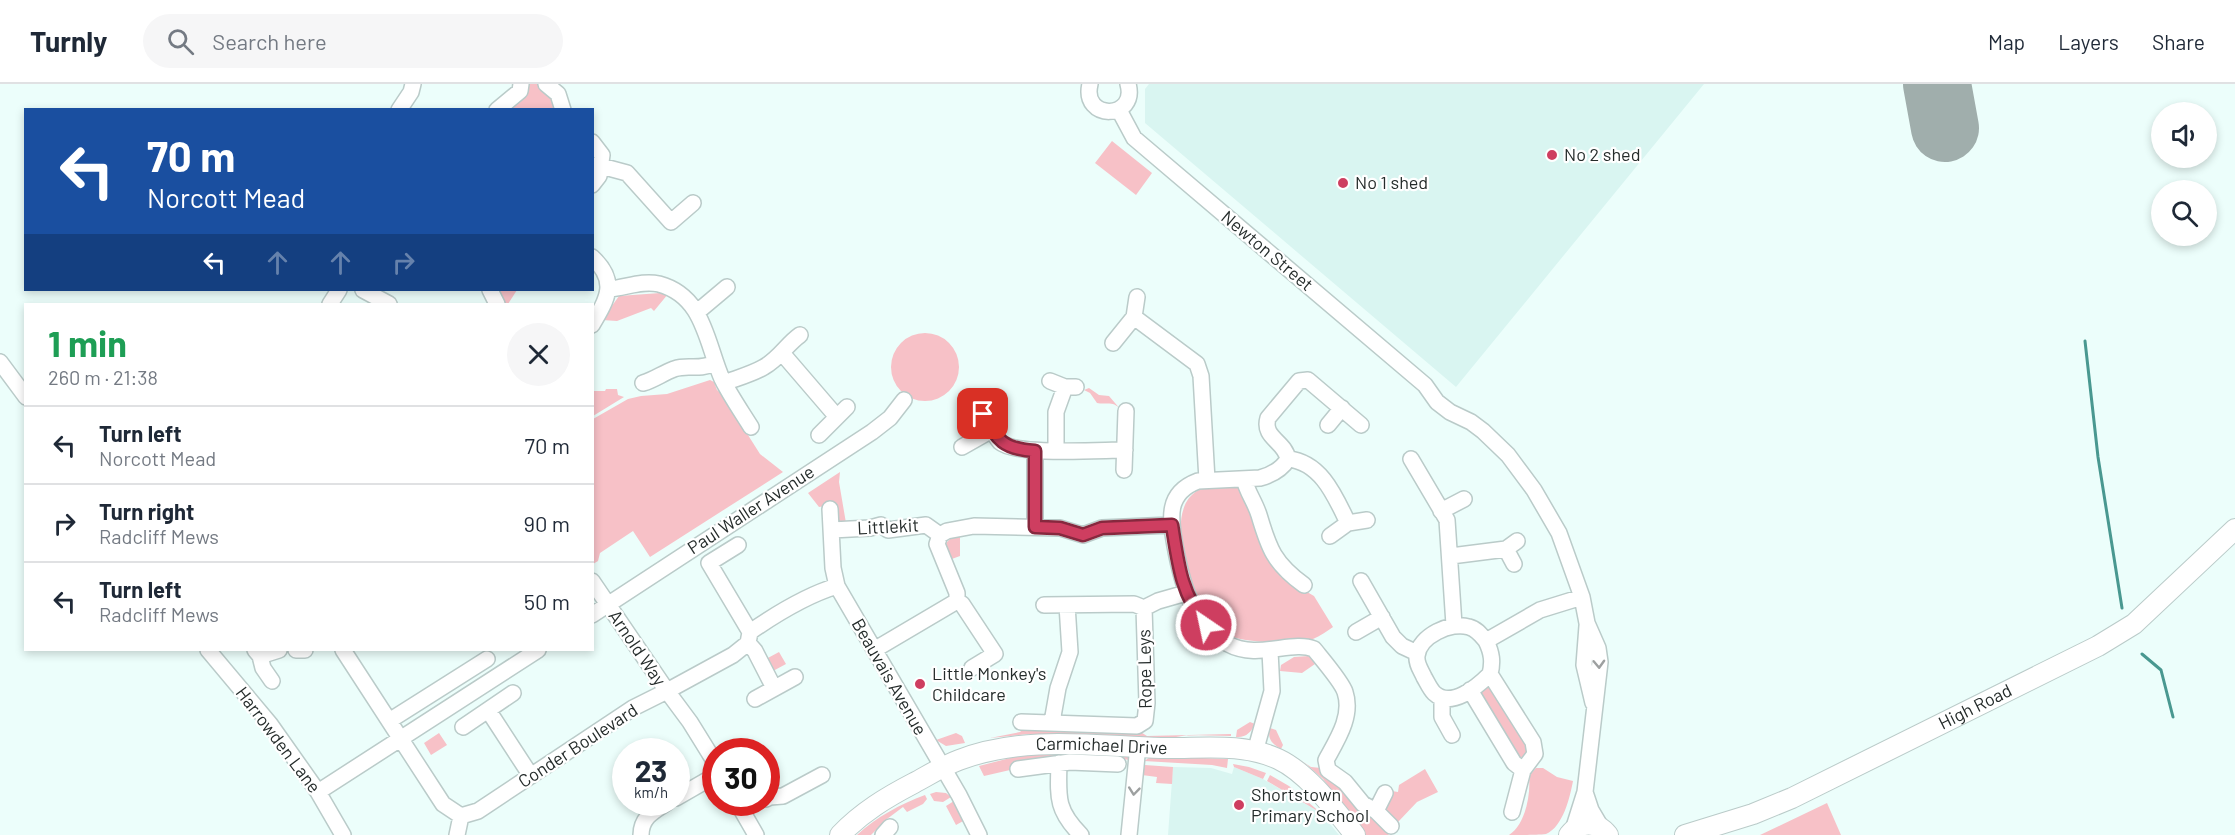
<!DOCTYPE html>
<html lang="en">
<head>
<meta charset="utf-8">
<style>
	body { margin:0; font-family:Barlow,sans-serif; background:#f6f6f7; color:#1f2937; height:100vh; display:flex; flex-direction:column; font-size:22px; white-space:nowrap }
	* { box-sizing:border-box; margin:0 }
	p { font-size:20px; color:#747a83 }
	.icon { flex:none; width:33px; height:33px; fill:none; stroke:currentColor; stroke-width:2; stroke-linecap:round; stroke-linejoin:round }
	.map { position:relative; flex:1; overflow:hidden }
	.sheet { position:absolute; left:24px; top:219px; width:570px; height:348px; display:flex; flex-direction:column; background:#fff; border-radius:0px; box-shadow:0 3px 9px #0003 }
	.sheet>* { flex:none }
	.banner { position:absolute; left:24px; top:24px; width:570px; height:183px; border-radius:0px; box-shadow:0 3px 9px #0003; background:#1a4fa0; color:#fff; overflow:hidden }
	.tools { position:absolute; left:2151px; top:18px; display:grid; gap:12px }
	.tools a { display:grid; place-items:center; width:66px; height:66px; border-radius:50%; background:#fff; box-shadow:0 3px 9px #0003; font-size:30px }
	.speed { position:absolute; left:612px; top:654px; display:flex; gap:12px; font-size:30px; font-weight:700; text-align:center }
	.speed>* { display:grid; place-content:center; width:78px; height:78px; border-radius:50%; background:#fff; box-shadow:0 3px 9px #0003; line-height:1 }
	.speed small { font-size:15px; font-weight:400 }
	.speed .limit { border:9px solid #d22; background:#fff; color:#111 }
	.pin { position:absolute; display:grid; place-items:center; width:51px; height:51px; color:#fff; margin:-26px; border-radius:12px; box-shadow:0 3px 9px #0006 }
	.me { position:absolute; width:66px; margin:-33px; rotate:326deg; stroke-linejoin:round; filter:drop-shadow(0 0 4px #0008) }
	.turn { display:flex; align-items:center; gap:21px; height:126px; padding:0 24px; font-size:27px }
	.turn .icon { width:78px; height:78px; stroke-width:2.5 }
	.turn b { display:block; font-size:42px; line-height:51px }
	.lanes { display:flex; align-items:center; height:57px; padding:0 24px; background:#0003; justify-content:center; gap:30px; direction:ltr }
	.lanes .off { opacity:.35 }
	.round { display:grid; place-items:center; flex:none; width:63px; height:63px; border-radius:32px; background:#f6f6f7 }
	.head { display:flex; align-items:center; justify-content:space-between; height:102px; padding:0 24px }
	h1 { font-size:36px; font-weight:700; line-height:45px; color:#1e9e55 }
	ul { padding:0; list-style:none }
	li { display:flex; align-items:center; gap:18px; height:78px; padding:0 24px; border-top:2px solid #e0e1e3 }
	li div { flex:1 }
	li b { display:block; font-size:22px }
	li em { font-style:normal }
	header { display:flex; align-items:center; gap:36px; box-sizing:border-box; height:84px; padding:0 30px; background:#fff; border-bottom:2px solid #e0e1e3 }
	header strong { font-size:28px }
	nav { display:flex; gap:33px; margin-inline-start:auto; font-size:21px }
	.search { width:420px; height:54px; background:#f6f6f7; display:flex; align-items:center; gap:15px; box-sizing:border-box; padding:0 21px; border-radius:33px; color:#747a83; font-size:22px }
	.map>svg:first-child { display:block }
	.built { fill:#d9f5f1 }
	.green { fill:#f7c1c7 }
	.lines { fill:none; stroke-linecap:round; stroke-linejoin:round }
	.stream { stroke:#499890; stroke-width:3 }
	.runway { stroke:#a0aeac; stroke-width:68 }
	.minor-casing { stroke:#bacbc9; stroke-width:18 }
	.major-casing { stroke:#bacbc9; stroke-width:22 }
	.minor { stroke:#fff; stroke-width:15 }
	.major { stroke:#fff; stroke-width:20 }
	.oneway { stroke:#9da0a0 }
	.route-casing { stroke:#86283e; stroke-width:15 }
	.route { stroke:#ce3e60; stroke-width:10 }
	.poi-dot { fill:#ce3e60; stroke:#fff; stroke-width:2 }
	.labels { text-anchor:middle; stroke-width:4.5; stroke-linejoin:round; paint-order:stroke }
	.poi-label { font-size:18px; fill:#252c2b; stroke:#fff; text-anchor:start }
	.street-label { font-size:18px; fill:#252c2b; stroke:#fff }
</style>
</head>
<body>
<header>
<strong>Turnly</strong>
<div class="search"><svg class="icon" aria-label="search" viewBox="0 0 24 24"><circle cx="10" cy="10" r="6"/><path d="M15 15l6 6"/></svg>Search here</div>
<nav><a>Map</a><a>Layers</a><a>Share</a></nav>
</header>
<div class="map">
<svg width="2235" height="751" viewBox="0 0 2235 751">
	<rect width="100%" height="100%" fill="#ecfefb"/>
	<path class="built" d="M 1149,0 L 1704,0 L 1456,303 L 1145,39 L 1145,5 Z
		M 1173,683 L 1211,684 L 1232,690 L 1234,683 L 1263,695 L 1321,729 L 1339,751 L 1168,751 Z"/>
	<path class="green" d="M 526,0 L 537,0 L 545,9 L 550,8 L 558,25 L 509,26 Z
		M 1112,57 L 1152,89 L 1136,111 L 1095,79 Z
		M 498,206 L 517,206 L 508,220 L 501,220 L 501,213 Z
		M 660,209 L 668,210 L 654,227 L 651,224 L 617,237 L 602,236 L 619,212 Z
		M891 283a34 34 0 1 1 68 0a34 34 0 1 1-68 0Z
		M 710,296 L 714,298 L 717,306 L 722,310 L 760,370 L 783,388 L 650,473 L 633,447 L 600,469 L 598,477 L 593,480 L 593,335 L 628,315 L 641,312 L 667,310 Z
		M 1089,304 L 1099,311 L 1109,312 L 1121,326 C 1113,316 1107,321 1097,319 L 1090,309 L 1084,306 Z
		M 606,305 L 617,305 L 618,311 L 624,313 L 593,332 L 593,307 L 605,307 Z
		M 840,388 L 839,398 L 846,439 L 839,440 L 836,420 L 819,423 L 808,409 Z
		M 1240,403 L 1254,428 L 1259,456 L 1281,493 L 1314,512 L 1333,543 C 1327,547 1320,552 1313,555 C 1298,561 1242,559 1228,551 C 1196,533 1157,426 1199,406 C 1207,402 1230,403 1240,403 Z
		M 960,450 L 960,472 L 949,476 L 946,459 L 952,453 Z
		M 779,568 L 786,580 L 773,587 L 766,575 Z
		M 1309,572 L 1315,580 L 1302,589 L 1280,587 L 1281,581 L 1294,573 Z
		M 1489,599 L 1532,663 L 1524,673 L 1518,673 L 1478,607 Z
		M 1250,638 L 1255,640 C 1251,648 1246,654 1236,653 L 1237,646 Z
		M 1028,641 L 1054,646 L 1088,648 L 1095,642 L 1139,647 L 1147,652 L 1231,650 L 1231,652 L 1188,651 L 1164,655 L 1029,650 L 990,654 L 1020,648 Z
		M 1270,644 L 1276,646 L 1283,661 L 1281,665 C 1272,660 1267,655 1270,644 Z
		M 439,649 L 447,661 L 431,671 L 424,659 Z
		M 956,649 L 962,652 L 965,659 L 946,662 L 936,656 Z
		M 1286,667 L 1311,683 L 1321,684 L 1344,703 L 1353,720 L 1367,733 L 1372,734 L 1389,751 L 1364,751 L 1323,695 L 1307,681 Z
		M 1033,668 L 1130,671 L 1133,676 L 1115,675 L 1113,672 L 1086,670 L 1082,673 L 1018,681 L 1010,686 L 984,692 L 979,682 Z
		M 1152,672 L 1228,675 L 1227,684 L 1212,681 L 1144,677 Z
		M 1233,680 L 1249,683 L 1266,689 L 1263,695 L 1234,683 Z
		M 1145,681 L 1173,683 L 1172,700 L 1156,699 L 1157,693 L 1142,691 Z
		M 1536,684 L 1543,684 L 1557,693 L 1573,697 C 1570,713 1563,743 1546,750 C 1537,751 1519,751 1509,751 C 1525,741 1531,711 1529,692 Z
		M 1425,685 L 1438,708 L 1417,718 L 1398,738 L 1385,728 L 1384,723 L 1392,707 L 1398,708 L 1399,701 Z
		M 1270,691 L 1289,702 L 1321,729 L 1267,697 Z
		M 936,708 L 946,709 L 951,713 L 943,718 L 934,717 L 930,710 Z
		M 925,711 L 927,715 L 923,720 L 907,728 L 903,723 L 887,735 L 871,751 L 857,751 C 876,733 901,720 925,711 Z
		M 954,717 L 965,736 L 956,741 L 946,722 Z
		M 1827,719 L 1841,751 L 1760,751 Z"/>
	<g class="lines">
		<path class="stream" d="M 2085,257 L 2098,373 L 2122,524
			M 2142,570 L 2161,586 L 2173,633"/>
		<path class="runway" d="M 1937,0 L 1945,44"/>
		<defs>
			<path id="minor" d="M 546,0 L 558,10 L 563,26
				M 1090,0 C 1081,37 1138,36 1128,0
				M 399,26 L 411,8 L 413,0
				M 497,26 L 520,7 L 521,0
				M 1119,26 L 1134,54 L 1425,301 L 1437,318 L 1450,328 L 1471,338 L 1483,347 L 1508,371 L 1534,406 L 1559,449 L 1582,513 L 1587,539 L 1598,564 L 1600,578 L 1585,708 L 1573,746
				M 592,58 L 602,71 L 599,92 L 592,101
				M 601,82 L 627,89 L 671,138 L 693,119
				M 592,173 C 618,197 608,214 592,241
				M 609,205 C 625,204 642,196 659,200 C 704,212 706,258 722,295 C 730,311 741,327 751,343
				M 363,206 L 389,220
				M 490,206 L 497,220
				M 330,220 L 339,206
				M 696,225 L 702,224 L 727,203
				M 1134,233 L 1197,280 L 1201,292 L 1207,396
				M 1113,259 L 1134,233 L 1137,213
				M 782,269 L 837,333
				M 0,278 L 26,313
				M 1050,297 L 1065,303 L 1076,303
				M 643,299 C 654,296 663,289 674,285 C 689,280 697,287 715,279
				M 724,299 C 737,294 752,290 764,283 C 779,275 787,260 800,251
				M 983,330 C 988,339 993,350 1000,358 C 1016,372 1100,366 1125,366
				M 1328,341 L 1342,324
				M 1361,341 L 1308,296 L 1299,297 L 1268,334 C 1262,354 1285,357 1288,375 C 1282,385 1271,391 1260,394 L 1198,397 C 1166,409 1170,434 1175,462 C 1182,500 1192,540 1228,560 C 1257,576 1292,556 1314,565 C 1322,575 1342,598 1345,608 C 1353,632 1337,656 1326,676 L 1328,686 L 1345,698 L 1363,720 L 1376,727 L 1391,742
				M 819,351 L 847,323
				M 962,363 L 992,346
				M 1056,366 L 1056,328 L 1065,303
				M 1288,375 C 1321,378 1335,412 1348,439
				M 1411,375 L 1447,436 L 1454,541
				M 1124,386 L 1126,327
				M 1244,395 C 1247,408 1255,418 1259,431 C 1269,465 1274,479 1304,501
				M 830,425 L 833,484 L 837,502 L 959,711 L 979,751
				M 1441,427 L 1464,415
				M 1035,443 L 1035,367
				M 832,446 L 870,444 L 881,441 L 888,446 L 926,441 L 940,451
				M 1330,452 L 1348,439 L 1367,436
				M 738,461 L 709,479 L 750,548
				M 1506,465 L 1514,480
				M 1451,472 L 1506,465 L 1517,457
				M 592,497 L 667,607 L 733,571 L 748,559 L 750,548 C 776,530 807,511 837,502
				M 1361,497 L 1393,553 L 1402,562 L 1417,569
				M 957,517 L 962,520 L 995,570 L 972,584
				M 1044,521 L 1134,520 L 1144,524 L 1158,517 L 1186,509
				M 592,531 L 872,348 L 890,334 L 904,316
				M 1587,542 L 1584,581 L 1593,619
				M 1356,548 L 1382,533
				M 1486,557 C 1492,569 1493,578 1490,590 L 1533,658 L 1535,670 L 1523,686 L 1512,728
				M 748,559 L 755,567 L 774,604
				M 208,566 L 270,640 L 318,708 L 343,751
				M 255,566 L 260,572 L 263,584 L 272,597
				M 296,566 L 305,566
				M 343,566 L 443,720 L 461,732
				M 874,566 L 957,517 L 957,509 L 937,460 L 940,451 L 947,447 L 974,442 L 1060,444 L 1083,451 L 1102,444 L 1171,441
				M 260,572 L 279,566
				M 1490,590 C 1477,603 1451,625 1434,609 C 1430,605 1427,598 1424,593 C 1421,586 1416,580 1417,572 C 1419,552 1451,537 1469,543 C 1477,545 1481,551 1486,557 L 1540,526 L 1582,513
				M 1470,606 L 1514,679 L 1523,686
				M 1442,614 L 1442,633 L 1452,651
				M 755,615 L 795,593
				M 488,626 L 531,692
				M 389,637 L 487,575
				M 1021,638 L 1137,642 L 1145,637 L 1147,619 L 1144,524
				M 1052,638 L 1058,604 L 1070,568 L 1067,521
				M 463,643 L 513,609
				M 1255,668 L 1272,607 L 1270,567
				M 1059,679 C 1058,713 1056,726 1081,751
				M 1018,685 L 1070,678 L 1118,680
				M 318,708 L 538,566
				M 1585,708 L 1591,726 L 1601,743
				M 676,714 L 716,691
				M 766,715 L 770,713 L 783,712 L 822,691
				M 737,718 L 756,751
				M 1376,727 L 1385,709
				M 461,732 L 478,727 L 633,624 L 667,607 L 690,638 L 716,680
				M 457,751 L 461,732
				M 641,751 C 641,733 654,727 668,718
				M 883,751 L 890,743
				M 1129,751 L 1138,662"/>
			<g id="major">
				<path id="s1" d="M 840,751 C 862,728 887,713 914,699 C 929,691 943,682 959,676 C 1024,651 1093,662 1161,664 C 1200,665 1241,658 1278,675 C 1308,689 1335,726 1355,751"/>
				<path d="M 1569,751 C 1580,737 1597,737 1608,751"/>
				<path id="s2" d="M 1685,751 L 1753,730 L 1792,714 L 2098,562 L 2134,540 L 2235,445"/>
			</g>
		</defs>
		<use href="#minor" class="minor-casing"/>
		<use href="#major" class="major-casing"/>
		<use href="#minor" class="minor"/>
		<use href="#major" class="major"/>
	</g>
	<defs><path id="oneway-chevron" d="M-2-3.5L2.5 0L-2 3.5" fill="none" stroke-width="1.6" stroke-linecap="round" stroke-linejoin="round" transform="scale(1.5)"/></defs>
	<g class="oneway">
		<use href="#oneway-chevron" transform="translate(1599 580) rotate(88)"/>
		<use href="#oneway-chevron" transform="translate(1134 707) rotate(96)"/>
	</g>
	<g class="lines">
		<defs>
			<path id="route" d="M 983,330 C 998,357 1003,365 1035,367 L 1035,443 L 1060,444 L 1083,451 L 1102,444 L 1172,441 C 1178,479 1181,510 1206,541"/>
		</defs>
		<use href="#route" class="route-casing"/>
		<use href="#route" class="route"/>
	</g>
	<g class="poi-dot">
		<circle cx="1552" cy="71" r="6"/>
		<circle cx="1343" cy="99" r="6"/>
		<circle cx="920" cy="600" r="6"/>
		<circle cx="1239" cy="721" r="6"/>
	</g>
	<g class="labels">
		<g class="poi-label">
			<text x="1564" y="77">No 2 shed</text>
			<text x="1355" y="105">No 1 shed</text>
			<text x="932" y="596">Little Monkey's<tspan x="932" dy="21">Childcare</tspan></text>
			<text x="1251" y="717">Shortstown<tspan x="1251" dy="21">Primary School</tspan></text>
		</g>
		<g class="street-label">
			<text transform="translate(1267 167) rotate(40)" y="6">Newton Street</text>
			<text transform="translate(751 426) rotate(-33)" y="6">Paul Waller Avenue</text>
			<text transform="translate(888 443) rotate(-3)" y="6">Littlekit</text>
			<text transform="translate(637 564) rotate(56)" y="6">Arnold Way</text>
			<text transform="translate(1145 585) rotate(-91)" y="6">Rope Leys</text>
			<text transform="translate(889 593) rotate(60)" y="6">Beauvais Avenue</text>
			<text dy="6" stroke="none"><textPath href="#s2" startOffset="318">High Road</textPath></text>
			<text transform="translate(278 656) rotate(53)" y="6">Harrowden Lane</text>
			<text transform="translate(578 662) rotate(-33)" y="6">Conder Boulevard</text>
			<text dy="6" stroke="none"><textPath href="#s1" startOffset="286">Carmichael Drive</textPath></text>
		</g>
	</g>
</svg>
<div class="tools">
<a><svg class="icon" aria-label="sound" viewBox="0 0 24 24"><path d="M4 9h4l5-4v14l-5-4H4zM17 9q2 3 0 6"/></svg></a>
<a><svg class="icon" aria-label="search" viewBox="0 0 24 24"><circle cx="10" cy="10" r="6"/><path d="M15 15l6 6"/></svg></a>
</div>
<div class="speed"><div>23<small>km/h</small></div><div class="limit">30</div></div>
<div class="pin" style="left:983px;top:330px;background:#d93025"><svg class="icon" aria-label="arrive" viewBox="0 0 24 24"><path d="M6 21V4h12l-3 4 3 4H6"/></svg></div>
<svg class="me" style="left:1206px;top:541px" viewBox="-20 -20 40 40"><circle r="17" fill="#ce3e60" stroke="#fff" stroke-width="3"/><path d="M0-11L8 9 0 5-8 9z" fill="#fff"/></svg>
<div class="banner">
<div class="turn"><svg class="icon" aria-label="left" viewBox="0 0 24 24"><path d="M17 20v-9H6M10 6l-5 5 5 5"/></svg><div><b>70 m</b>Norcott Mead</div></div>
<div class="lanes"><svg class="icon" aria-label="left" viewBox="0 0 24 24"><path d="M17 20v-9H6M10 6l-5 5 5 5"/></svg><svg class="icon off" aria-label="ahead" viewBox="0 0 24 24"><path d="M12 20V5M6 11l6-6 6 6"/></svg><svg class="icon off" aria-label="ahead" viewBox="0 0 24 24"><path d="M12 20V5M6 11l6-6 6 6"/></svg><svg class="icon off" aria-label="right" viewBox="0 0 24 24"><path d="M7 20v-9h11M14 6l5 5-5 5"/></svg></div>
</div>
<section class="sheet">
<div class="head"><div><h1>1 min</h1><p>260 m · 21:38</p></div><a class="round"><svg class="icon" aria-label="close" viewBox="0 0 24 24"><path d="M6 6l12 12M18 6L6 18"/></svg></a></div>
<ul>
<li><svg class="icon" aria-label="left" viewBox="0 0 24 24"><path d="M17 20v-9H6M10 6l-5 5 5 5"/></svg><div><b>Turn left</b><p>Norcott Mead</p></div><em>70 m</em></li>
<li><svg class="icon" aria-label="right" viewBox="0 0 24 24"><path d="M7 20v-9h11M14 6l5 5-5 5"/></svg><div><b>Turn right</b><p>Radcliff Mews</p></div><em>90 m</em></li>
<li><svg class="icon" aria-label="left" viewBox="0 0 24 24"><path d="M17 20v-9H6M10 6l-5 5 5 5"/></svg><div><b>Turn left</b><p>Radcliff Mews</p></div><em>50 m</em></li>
</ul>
</section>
</div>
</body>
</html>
